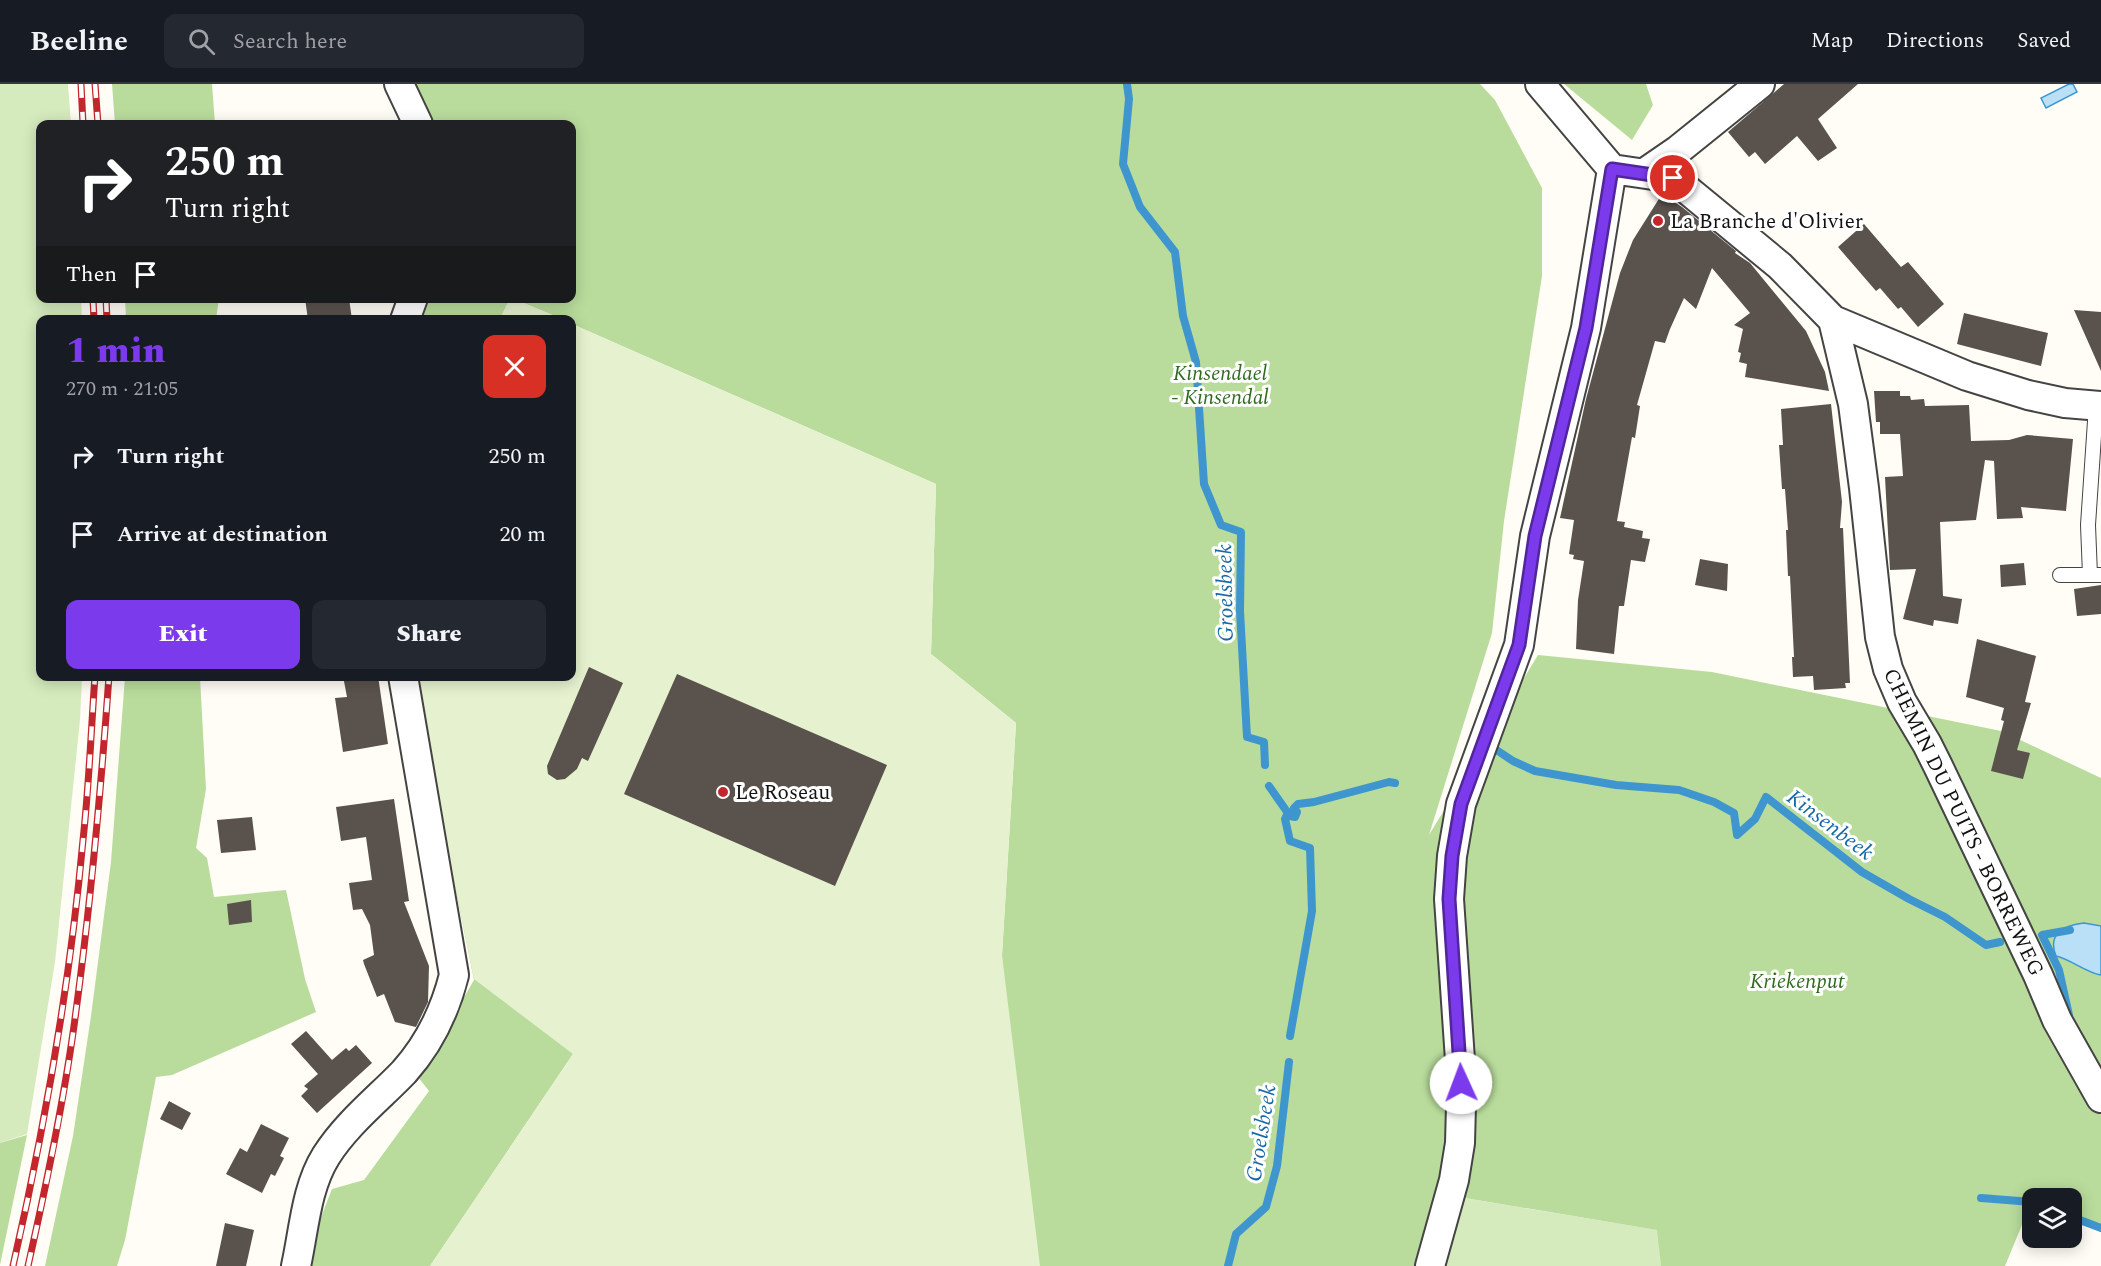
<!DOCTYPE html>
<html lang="en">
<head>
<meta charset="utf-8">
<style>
	body { margin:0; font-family:Spectral,serif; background:#242831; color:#f1f3f6; height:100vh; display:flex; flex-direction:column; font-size:22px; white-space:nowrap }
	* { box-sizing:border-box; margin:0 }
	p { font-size:20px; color:#9ea1a6 }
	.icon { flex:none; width:33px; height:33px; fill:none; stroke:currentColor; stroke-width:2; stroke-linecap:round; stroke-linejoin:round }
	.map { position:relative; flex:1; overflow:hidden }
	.sheet { position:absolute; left:36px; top:231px; width:540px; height:366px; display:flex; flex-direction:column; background:#171b24; border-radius:12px; box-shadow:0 3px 15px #0003 }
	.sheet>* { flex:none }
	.top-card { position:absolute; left:36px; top:36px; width:540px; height:183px; border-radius:12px; box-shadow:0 3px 15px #0003; background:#202124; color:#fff; overflow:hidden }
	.controls { position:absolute; left:2022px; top:1104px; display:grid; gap:12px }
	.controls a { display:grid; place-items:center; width:60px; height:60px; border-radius:12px; background:#171b24; box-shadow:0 3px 15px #0003; font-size:30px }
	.pin { position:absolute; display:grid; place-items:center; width:51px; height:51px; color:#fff; margin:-26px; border:3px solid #fff; border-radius:50%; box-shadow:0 2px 6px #0007 }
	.me { position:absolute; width:66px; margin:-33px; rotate:358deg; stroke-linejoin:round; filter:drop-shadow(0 0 4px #0008) }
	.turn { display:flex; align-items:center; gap:21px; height:126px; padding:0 30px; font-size:27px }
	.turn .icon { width:78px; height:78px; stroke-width:2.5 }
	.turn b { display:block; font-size:42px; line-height:51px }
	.then { display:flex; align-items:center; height:57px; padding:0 30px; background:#0003; gap:12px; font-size:22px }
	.round { display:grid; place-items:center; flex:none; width:63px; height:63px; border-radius:12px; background:#242831 }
	.summary { display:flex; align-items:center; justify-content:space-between; height:102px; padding:0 30px }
	h1 { font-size:36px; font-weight:800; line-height:45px; color:#7c3aed }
	.button { display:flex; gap:12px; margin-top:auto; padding:12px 30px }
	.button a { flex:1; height:69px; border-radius:12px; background:#7c3aed; color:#fff; font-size:24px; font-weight:800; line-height:69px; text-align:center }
	.button a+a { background:#242831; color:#f1f3f6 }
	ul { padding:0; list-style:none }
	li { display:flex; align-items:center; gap:18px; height:78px; padding:0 30px }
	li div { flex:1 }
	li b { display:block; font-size:22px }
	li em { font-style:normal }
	header { display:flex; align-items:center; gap:36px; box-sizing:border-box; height:84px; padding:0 30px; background:#171b24; border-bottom:2px solid #363941 }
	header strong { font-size:28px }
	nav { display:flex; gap:33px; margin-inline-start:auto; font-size:21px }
	.search { width:420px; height:54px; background:#242831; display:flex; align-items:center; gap:15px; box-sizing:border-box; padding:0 21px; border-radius:12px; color:#9ea1a6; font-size:22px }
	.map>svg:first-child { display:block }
	.green { fill:#d5ebbd }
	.forest { fill:#b9dc9c }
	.pitch { fill:#e6f2cf }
	.water { fill:#b9e0f7; stroke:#3f96cf; stroke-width:1.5 }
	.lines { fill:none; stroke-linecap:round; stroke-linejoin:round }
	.stream { stroke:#3f96cf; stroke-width:8 }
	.building { fill:#5a524d }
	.service-casing { stroke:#444; stroke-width:16 }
	.minor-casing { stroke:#444; stroke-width:32 }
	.service { stroke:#fff; stroke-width:14 }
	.minor { stroke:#fff; stroke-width:28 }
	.rail-casing { stroke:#c4262e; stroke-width:7 }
	.rail { stroke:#fff; stroke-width:4.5; stroke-dasharray:14; stroke-linecap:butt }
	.route-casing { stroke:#51269a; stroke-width:15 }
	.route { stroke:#7c3aed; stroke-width:10 }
	.poi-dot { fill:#c4262e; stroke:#fff; stroke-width:2 }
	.labels { text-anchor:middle; stroke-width:6; stroke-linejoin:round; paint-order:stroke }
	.poi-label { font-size:21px; fill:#111; stroke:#fff; text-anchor:start }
	.park-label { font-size:21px; font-style:italic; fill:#2f6b1f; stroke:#fff }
	.street-label { font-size:21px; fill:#111; stroke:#fff }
	.water-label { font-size:22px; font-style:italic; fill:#1768a6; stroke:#fff }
</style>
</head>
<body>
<header>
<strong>Beeline</strong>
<div class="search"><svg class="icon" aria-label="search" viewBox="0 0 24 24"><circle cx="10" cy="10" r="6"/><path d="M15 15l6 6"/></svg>Search here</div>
<nav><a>Map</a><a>Directions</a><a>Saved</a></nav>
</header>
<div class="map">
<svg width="2101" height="1182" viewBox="0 0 2101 1182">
	<rect width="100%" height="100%" fill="#fffdf5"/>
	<path class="green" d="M 0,0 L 68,0 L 71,40 L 40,40 L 40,214 L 81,215 L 82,235 L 40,236 L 40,592 L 82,593 L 80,636 L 55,878 L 27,1050 L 0,1059 Z
		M 1464,1114 L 1658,1146 L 1661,1182 L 1446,1182 Z"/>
	<path class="forest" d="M 112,0 L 212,0 L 215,40 L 115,40 Z
		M 416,0 L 1480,0 L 1495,16 L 1542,104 L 1542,192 L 1504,437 L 1492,549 L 1429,751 L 1538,571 L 1712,588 L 2001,647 L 2101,694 L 2101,1145 L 2072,1135 L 2072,1114 L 2032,1114 L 2032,1132 L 2024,1136 L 2005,1182 L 1661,1182 L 1657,1146 L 1465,1114 L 1446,1182 L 880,1182 L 573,970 L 430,1182 L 307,1182 L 315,1148 L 332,1105 L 364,1096 L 429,1007 L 418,993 L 474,896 L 450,777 L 1002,871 L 1016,639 L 931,570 L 936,400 L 572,240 L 572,236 L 562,235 L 514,215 L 572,214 L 572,40 L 434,40 Z
		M 1564,0 L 1646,0 L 1653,21 L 1632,56 Z
		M 125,215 L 219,215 L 216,235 L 126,235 Z
		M 430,215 L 510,215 L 500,235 L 422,236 Z
		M 125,593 L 200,593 L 206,705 L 196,764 L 207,774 L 214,813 L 286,806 L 305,895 L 316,928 L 172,991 L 156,993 L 125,1156 L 117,1182 L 45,1182 L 73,1052 L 91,932 L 111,778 Z
		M 27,1051 L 0,1181 L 0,1059 Z"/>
	<path class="pitch" d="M 510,214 L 514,215 L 562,235 L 500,235 Z
		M 572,240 L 936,400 L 931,570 L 1016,639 L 1002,871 L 1040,1182 L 430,1182 L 573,970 L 474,895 L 413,593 L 572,592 Z"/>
	<path class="water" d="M 2069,0 L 2073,0 L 2077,8 L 2046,24 L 2041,14 Z
		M 2084,839 L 2101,842 L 2101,891 C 2085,888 2072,876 2056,872 C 2047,850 2064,841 2084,839 Z"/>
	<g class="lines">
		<path class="stream" d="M 1127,0 L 1129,15 L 1123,80 L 1140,123 L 1175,168 L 1183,232 L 1196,278 L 1204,400 L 1221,441 L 1241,448 L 1240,527 L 1247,653 L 1264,658 L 1265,681
			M 1489,665 L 1498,667 L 1513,677 L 1535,687 L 1616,701 L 1679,706 L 1714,718 L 1734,729 L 1737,751 L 1755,735 L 1766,713 L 1862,788 L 1909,815 L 1945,833 L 1986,861 L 2000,858
			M 1269,702 L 1290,732 L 1295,733 L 1297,728 L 1294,724 L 1298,720 L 1314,718 L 1389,698 L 1395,699
			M 1288,728 L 1285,735 L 1290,757 L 1310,764 L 1312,827 L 1290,952
			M 2069,931 L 2059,886 L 2042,851 L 2070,846
			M 1981,1114 L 2032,1118
			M 2072,1133 L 2101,1144
			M 1228,1182 L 1236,1150 L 1266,1123 L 1277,1082 L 1289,978"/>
	</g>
	<path class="building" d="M 1784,0 L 1858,0 L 1818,35 L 1837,64 L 1818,77 L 1797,52 L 1765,80 L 1755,68 L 1749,73 L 1728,48 Z
		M 1662,110 L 1682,123 L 1736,167 L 1735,169 L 1750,179 L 1806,247 L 1825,288 L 1829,307 L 1745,293 L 1747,280 L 1739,278 L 1741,269 L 1738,268 L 1743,245 L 1734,241 L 1750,229 L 1712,184 L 1696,225 L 1684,214 L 1670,245 L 1665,259 L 1655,257 L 1637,321 L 1640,322 L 1635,354 L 1632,353 L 1617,437 L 1625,438 L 1624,443 L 1643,447 L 1642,454 L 1650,455 L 1645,478 L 1631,476 L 1624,522 L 1619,522 L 1614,570 L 1576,565 L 1578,516 L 1584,477 L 1573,475 L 1574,471 L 1569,470 L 1574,436 L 1560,434 L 1586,315 L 1620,189 L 1633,156 Z
		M 1864,140 L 1901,183 L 1908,178 L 1944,220 L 1918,243 L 1901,223 L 1898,225 L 1880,204 L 1876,207 L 1838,163 Z
		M 305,214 L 349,214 L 352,236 L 308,236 Z
		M 2074,226 L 2101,228 L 2101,287 Z
		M 1964,229 L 2048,249 L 2041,282 L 1957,260 Z
		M 1874,307 L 1900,307 L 1900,312 L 1910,312 L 1911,316 L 1924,315 L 1925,322 L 1969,321 L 1971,357 L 2009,356 L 2027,351 L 2073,355 L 2066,427 L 2021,423 L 2023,434 L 1997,435 L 1994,377 L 1985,376 L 1976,436 L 1940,438 L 1943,512 L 1962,515 L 1958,540 L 1934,536 L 1933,542 L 1903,535 L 1916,485 L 1890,486 L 1885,393 L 1903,392 L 1900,350 L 1880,350 L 1880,338 L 1876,338 Z
		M 1831,320 L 1842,418 L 1840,444 L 1843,444 L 1850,599 L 1845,599 L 1846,604 L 1814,606 L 1813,592 L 1793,593 L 1792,573 L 1794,573 L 1790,492 L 1788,492 L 1786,446 L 1788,446 L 1785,405 L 1782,405 L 1779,361 L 1783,361 L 1781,325 Z
		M 1700,475 L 1728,480 L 1727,507 L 1695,501 Z
		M 2024,479 L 2026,501 L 2001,503 L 2000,481 Z
		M 2101,501 L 2101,530 L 2077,532 L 2074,505 Z
		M 1977,555 L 2036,572 L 2025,618 L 2031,619 L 2017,666 L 2030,669 L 2023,695 L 1991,687 L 2004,637 L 2001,636 L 2004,624 L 1966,613 Z
		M 589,583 L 623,599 L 588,677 L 582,674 L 577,685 L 565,695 L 557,696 L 548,690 L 547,682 Z
		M 677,590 L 887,681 L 835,802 L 624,710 Z
		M 343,592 L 378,592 L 388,660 L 343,668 L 335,614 L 347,613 Z
		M 394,715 L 409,817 L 404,818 L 429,882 L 428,918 L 416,943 L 395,938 L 384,910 L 377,913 L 364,880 L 363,876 L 374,871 L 370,841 L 362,825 L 353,826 L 349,799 L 372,796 L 366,753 L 341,757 L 336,723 Z
		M 252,733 L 256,766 L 221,769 L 217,736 Z
		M 251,816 L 252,838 L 229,841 L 227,820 Z
		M 306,947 L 332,976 L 346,964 L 349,967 L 356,961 L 372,979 L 317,1029 L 301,1012 L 308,1005 L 304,1002 L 318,990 L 291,960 Z
		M 169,1017 L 191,1029 L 182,1046 L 160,1035 Z
		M 261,1040 L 289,1054 L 280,1072 L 284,1074 L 275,1092 L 271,1090 L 262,1109 L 226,1090 L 240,1064 L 247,1068 Z
		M 225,1139 L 254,1146 L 246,1182 L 216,1182 Z"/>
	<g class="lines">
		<defs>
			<path id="service" d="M 2060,491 L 2101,491
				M 2090,491 L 2088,441 L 2096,322"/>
			<path id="minor" d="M 399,0 L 418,40
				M 1540,0 L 1612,85
				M 1612,85 L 1673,94 L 1780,182 L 1833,236 L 1967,292 L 2028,311 L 2065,319 L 2101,322
				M 1646,88 L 1678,66 L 1760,0
				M 405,236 L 413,214
				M 1833,236 L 1853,320 L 1864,404 L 1880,553 L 1888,585 L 1902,618 L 1927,660 L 1938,682 L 2038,891 L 2057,936 L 2101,1014
				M 296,1182 C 304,1146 306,1104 326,1072 C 347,1039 378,1015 404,988 C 429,960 445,927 454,891 L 403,592
				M 1430,1182 L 1454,1096 L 1460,1059 L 1461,1021 L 1460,976 L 1449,815 L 1452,772 L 1461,720 L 1519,561 L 1535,452 L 1586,244 L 1612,85"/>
		</defs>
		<use href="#service" class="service-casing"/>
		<use href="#minor" class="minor-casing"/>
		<use href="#service" class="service"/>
		<use href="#minor" class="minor"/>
		<defs>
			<path id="rail" d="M 81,0 L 83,40
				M 95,0 L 98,40
				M 93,214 L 94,236
				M 106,214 L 107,236
				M 13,1182 C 45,1042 70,899 83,756 C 89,702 91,647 95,592
				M 28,1182 C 47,1098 65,1013 76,927 C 91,816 101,705 109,592"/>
		</defs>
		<use href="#rail" class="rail-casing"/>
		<use href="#rail" class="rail"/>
	</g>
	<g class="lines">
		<defs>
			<path id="route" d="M 1461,999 L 1449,815 L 1452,772 L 1461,720 L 1519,561 L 1535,452 L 1586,244 L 1612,85 L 1673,94"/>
		</defs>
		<use href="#route" class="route-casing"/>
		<use href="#route" class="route"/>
	</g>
	<g class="poi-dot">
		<circle cx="1658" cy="137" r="6"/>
		<circle cx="723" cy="708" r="6"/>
	</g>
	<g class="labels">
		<g class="poi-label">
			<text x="1670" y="144">La Branche d'Olivier</text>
			<text x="735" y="715">Le Roseau</text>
		</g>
		<g class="park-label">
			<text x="1220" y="296">Kinsendael<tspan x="1220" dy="24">- Kinsendal</tspan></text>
			<text x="1797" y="904">Kriekenput</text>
		</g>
		<g class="street-label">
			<text transform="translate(1964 738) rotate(64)" y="7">CHEMIN DU PUITS - BORREWEG</text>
		</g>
		<g class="water-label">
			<text transform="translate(1224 509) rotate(-91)" y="8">Groelsbeek</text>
			<text transform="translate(1831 740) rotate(37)" y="8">Kinsenbeek</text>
			<text transform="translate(1260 1049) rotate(-81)" y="8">Groelsbeek</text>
		</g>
	</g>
</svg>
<div class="controls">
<a><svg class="icon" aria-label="layers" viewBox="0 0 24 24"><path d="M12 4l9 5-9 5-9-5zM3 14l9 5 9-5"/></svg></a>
</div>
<div class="pin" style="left:1673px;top:94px;background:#d93025"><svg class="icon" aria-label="arrive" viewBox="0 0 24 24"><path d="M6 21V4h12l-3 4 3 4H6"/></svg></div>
<svg class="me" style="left:1461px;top:999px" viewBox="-20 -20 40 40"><circle r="19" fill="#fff"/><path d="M0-13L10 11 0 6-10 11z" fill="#7c3aed"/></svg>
<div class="top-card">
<div class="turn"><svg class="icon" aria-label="right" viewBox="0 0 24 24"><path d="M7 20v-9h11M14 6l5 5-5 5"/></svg><div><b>250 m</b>Turn right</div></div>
<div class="then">Then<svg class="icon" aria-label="arrive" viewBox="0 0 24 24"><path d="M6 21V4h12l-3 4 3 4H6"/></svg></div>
</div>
<section class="sheet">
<div class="summary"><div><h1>1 min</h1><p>270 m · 21:05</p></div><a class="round" style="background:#d93025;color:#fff"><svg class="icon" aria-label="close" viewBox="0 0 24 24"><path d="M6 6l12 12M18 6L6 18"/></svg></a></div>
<ul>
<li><svg class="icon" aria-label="right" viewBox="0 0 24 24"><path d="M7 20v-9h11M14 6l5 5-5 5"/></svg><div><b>Turn right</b></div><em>250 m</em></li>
<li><svg class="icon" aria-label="arrive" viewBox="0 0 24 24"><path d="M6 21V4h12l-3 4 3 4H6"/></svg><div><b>Arrive at destination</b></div><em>20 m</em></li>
</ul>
<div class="button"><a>Exit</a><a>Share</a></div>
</section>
</div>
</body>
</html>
